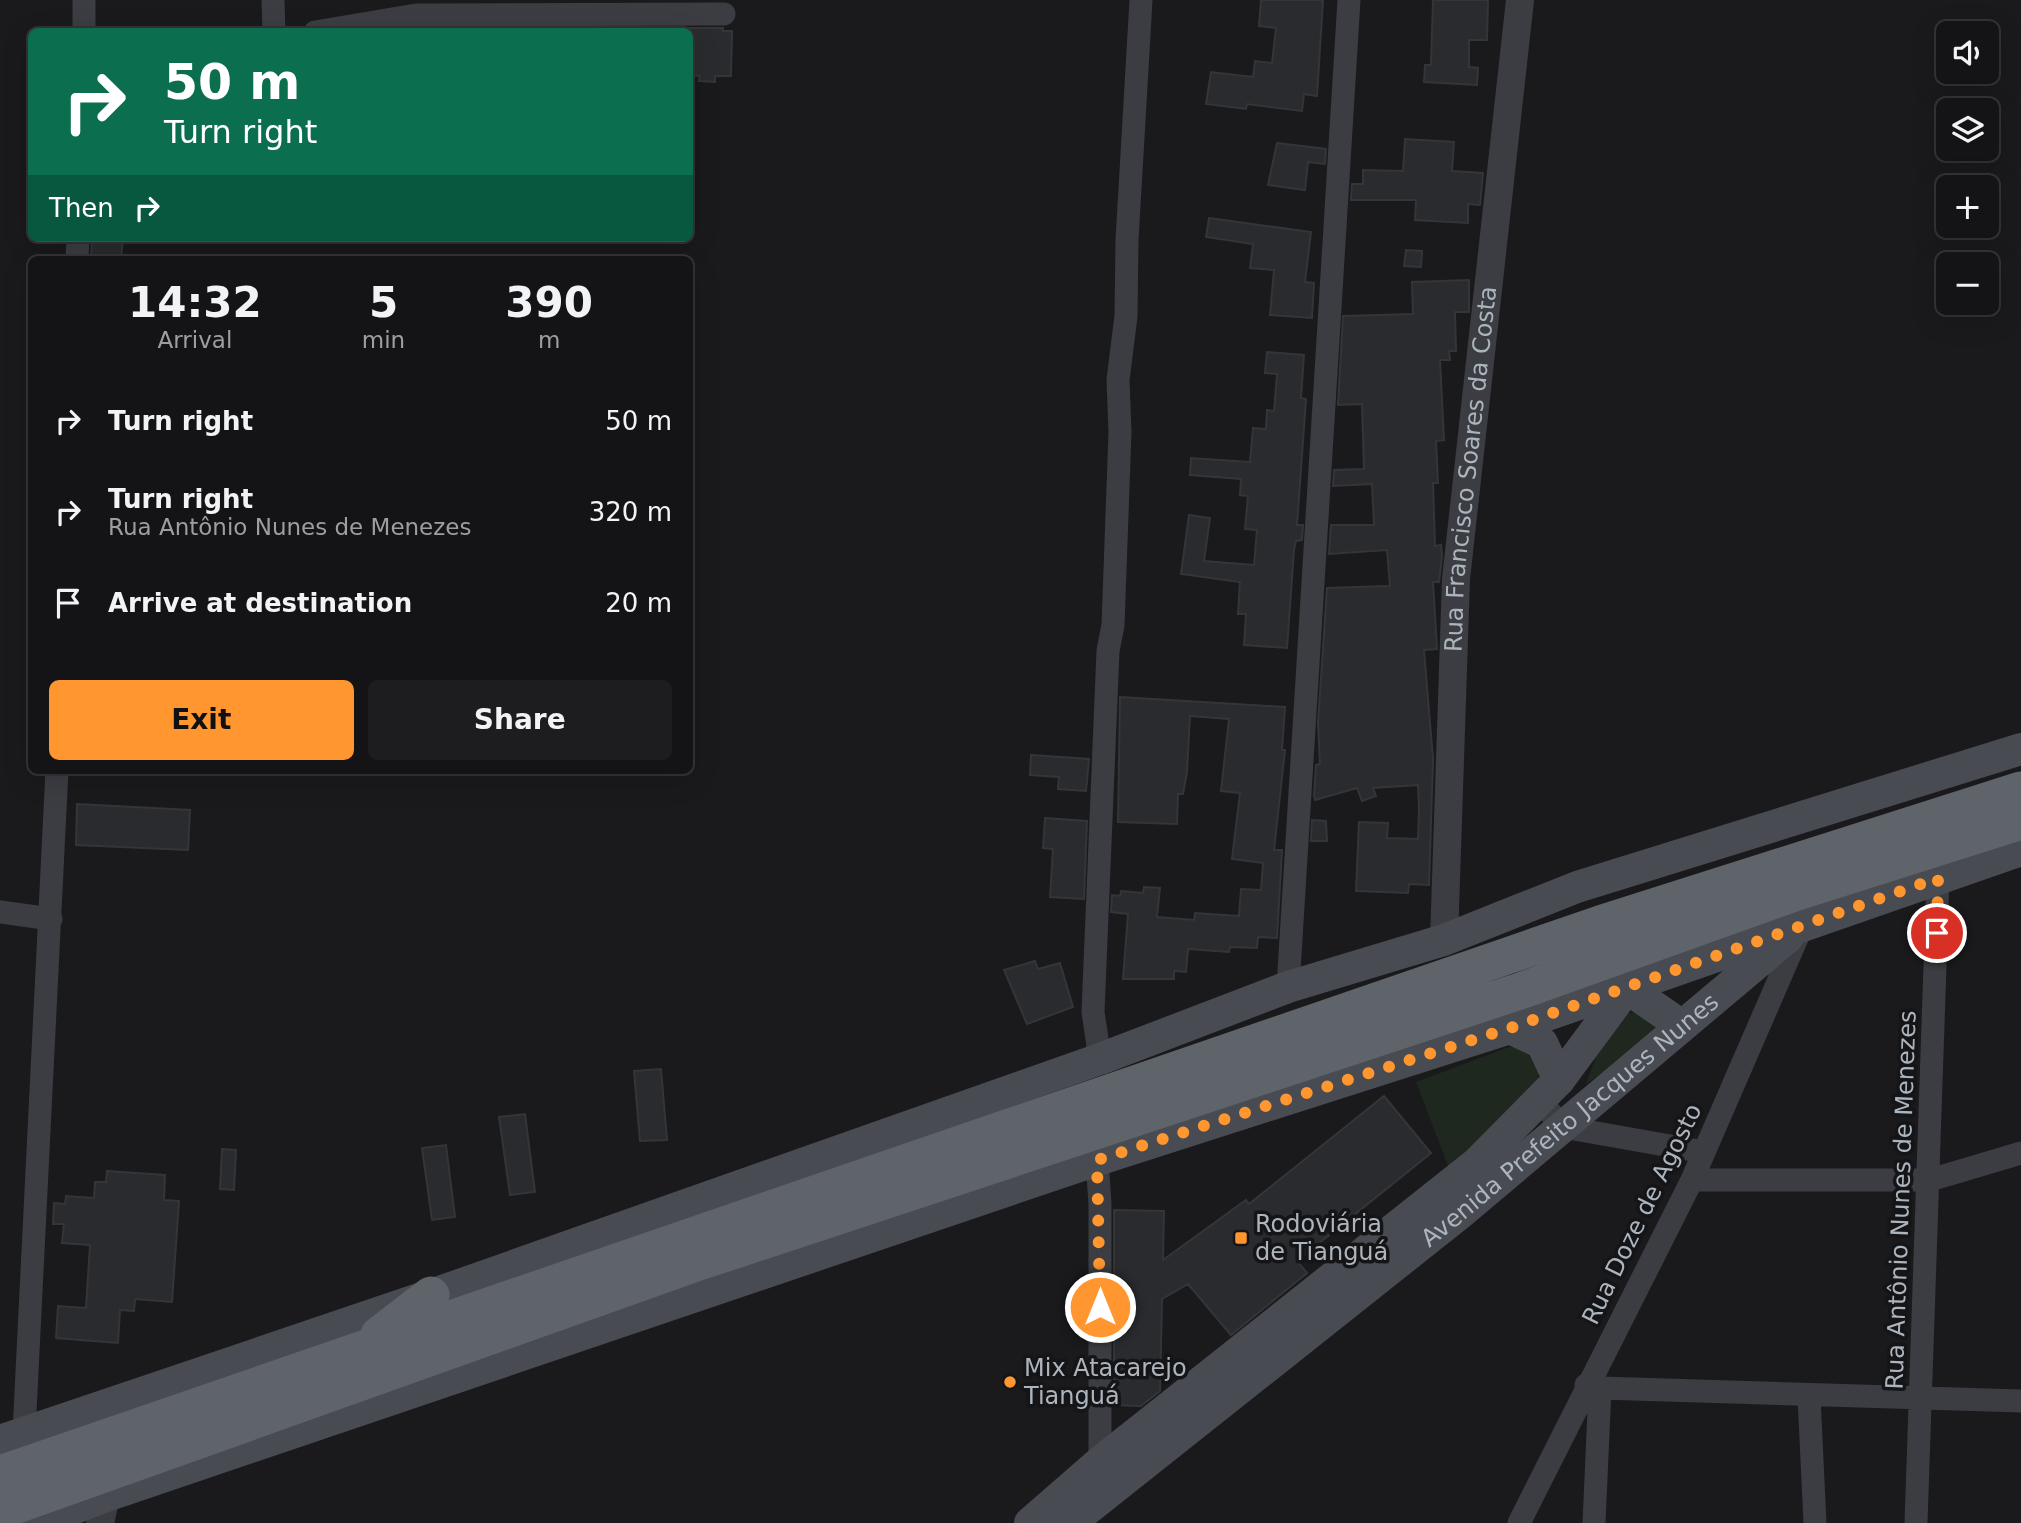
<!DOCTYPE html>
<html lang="en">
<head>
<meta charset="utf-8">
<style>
	body { margin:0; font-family:"DejaVu Sans",sans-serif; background:#1d1d1f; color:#f1f3f6; height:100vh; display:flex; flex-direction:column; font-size:26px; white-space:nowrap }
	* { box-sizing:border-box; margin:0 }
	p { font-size:23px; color:#9d9ea1 }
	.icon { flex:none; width:38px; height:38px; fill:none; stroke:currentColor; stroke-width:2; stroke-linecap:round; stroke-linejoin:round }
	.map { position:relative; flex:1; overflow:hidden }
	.details { position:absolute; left:28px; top:256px; width:665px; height:518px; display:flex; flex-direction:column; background:#141416; border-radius:10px; box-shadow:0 7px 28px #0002,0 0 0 2px #333335 }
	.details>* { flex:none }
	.hud { position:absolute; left:28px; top:28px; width:665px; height:214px; border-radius:10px; box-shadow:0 7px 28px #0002,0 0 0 2px #333335; background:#0b6e4f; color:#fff; overflow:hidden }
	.buttons { position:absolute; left:1936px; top:21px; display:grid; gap:14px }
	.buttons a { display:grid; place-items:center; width:63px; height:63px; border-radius:10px; background:#141416; box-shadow:0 7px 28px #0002,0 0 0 2px #333335; font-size:35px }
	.pin { position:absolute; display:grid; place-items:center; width:60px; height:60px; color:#fff; margin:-30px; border:4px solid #fff; border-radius:50%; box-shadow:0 2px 7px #0007 }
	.me { position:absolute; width:77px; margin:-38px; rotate:0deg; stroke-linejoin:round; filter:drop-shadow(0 0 5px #0008) }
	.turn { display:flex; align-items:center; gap:24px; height:147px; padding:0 21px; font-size:32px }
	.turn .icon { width:91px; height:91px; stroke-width:2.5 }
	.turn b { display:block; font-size:49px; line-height:60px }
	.then { display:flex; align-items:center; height:66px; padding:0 21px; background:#0003; gap:14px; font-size:26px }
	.eta { display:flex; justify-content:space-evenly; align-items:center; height:119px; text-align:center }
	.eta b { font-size:42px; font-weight:700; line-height:49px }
	.primary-button { display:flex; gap:14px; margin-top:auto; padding:14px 21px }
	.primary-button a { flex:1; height:80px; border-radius:10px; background:#ff9630; color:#111; font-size:28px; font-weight:700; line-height:80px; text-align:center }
	.primary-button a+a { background:#1d1d1f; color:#f1f3f6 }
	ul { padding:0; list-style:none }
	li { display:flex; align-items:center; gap:21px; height:91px; padding:0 21px }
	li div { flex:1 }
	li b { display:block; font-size:26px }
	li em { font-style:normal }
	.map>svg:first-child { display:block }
	.green { fill:#1f281f }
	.building { fill:#2a2b2e; stroke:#343539; stroke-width:2 }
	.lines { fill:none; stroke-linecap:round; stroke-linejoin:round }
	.minor { stroke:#3b3d42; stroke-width:23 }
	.tertiary { stroke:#3b3d42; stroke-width:28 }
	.secondary { stroke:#484c52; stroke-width:32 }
	.trunk { stroke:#5e646a; stroke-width:37 }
	.route { stroke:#ff9630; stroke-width:12; stroke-dasharray:0 21.6 }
	.poi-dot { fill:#ff9630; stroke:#151518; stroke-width:2.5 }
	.labels { text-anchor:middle; stroke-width:7; stroke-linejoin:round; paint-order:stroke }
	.street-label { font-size:24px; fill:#acb4bd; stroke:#151518 }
	.poi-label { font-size:24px; fill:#acb4bd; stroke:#151518; text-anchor:start }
</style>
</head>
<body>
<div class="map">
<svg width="2021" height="1523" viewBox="0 0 2021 1523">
	<rect width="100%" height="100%" fill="#1a1a1d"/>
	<path class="green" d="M 1644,1009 L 1672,1025 L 1586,1084 L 1610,1019 Z
		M 1520,1043 L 1541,1067 L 1534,1092 L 1449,1168 L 1416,1082 Z"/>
	<path class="building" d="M 1261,0 L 1323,0 L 1317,96 L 1304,94 L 1302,111 L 1247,104 L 1246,109 L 1206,104 L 1211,72 L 1253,77 L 1255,61 L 1272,63 L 1276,28 L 1259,26 Z
		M 1433,0 L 1488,0 L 1487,40 L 1469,40 L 1469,67 L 1478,68 L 1477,85 L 1424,82 L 1425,65 L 1431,65 Z
		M 685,28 L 723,28 L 723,31 L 732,31 L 731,76 L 715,76 L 715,82 L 699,81 L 700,76 L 690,75 L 690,32 L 685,32 Z
		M 1405,139 L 1454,142 L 1452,171 L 1483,173 L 1480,205 L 1468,204 L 1468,223 L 1415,220 L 1416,200 L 1351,200 L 1352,184 L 1363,184 L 1363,170 L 1403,171 Z
		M 1277,143 L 1326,149 L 1325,164 L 1308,162 L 1305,190 L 1268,185 Z
		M 1209,218 L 1311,232 L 1305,282 L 1314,283 L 1312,318 L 1270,315 L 1274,270 L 1250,268 L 1253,244 L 1206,237 Z
		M 92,238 L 123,238 L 121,259 L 91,259 Z
		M 1406,250 L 1422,251 L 1421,267 L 1404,266 Z
		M 1469,280 L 1469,312 L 1455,312 L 1456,351 L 1449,351 L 1450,360 L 1440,360 L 1444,440 L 1436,441 L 1438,483 L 1433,483 L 1435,546 L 1441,545 L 1442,556 L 1439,582 L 1433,582 L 1437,649 L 1424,650 L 1433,759 L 1429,885 L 1409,884 L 1408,893 L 1356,891 L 1359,822 L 1388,823 L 1387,838 L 1418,839 L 1419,809 L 1418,785 L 1373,788 L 1376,796 L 1362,801 L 1357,788 L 1315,800 L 1314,796 L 1316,765 L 1320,764 L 1318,723 L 1327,588 L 1390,586 L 1387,550 L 1329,554 L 1331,525 L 1374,525 L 1372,484 L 1333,486 L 1334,470 L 1364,469 L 1362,404 L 1338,405 L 1343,316 L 1413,314 L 1412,282 Z
		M 1267,352 L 1304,355 L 1301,398 L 1306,399 L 1297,525 L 1303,525 L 1302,540 L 1296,541 L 1294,550 L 1287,648 L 1244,645 L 1246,614 L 1238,614 L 1240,582 L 1181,574 L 1189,515 L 1210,518 L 1204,561 L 1254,565 L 1257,530 L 1245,529 L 1248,496 L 1240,495 L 1241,479 L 1190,475 L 1191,458 L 1250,462 L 1253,428 L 1266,429 L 1267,410 L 1274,411 L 1277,374 L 1265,373 Z
		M 1120,697 L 1285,707 L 1282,750 L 1285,750 L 1274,850 L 1282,850 L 1277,938 L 1258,937 L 1257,948 L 1230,947 L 1229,952 L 1188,949 L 1186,972 L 1174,971 L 1174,979 L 1123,979 L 1128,914 L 1111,912 L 1112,895 L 1120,896 L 1121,891 L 1143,893 L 1144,887 L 1160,888 L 1157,917 L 1194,920 L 1195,913 L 1239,916 L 1241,889 L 1261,890 L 1263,863 L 1232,859 L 1240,793 L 1221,791 L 1229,719 L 1190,716 L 1187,772 L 1183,794 L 1178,794 L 1177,824 L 1118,822 Z
		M 1031,755 L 1089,759 L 1086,791 L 1058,789 L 1059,777 L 1030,775 Z
		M 77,804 L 190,810 L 188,850 L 76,845 Z
		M 1045,818 L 1087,821 L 1084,899 L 1050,897 L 1053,849 L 1043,848 Z
		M 1312,820 L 1326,821 L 1327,841 L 1311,841 Z
		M 1035,961 L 1038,969 L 1060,963 L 1073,1007 L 1027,1024 L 1004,970 Z
		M 661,1069 L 667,1140 L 640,1141 L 634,1071 Z
		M 1384,1096 L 1431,1153 L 1297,1261 L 1307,1273 L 1231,1335 L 1188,1284 L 1162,1299 L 1160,1391 L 1141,1406 L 1114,1405 L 1114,1210 L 1164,1211 L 1163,1260 L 1246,1200 L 1249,1204 Z
		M 525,1114 L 535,1192 L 510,1195 L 499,1117 Z
		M 446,1145 L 455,1217 L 432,1220 L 422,1148 Z
		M 222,1149 L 236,1150 L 234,1190 L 220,1189 Z
		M 107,1171 L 165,1175 L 164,1200 L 179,1201 L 172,1302 L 135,1299 L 134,1311 L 120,1310 L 118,1343 L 56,1338 L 58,1306 L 86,1308 L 90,1245 L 62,1243 L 64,1224 L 53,1224 L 54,1203 L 65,1204 L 66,1196 L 94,1198 L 95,1182 L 106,1182 Z"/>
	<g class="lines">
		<path class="minor" d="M 273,0 L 274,32
			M 84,32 L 84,0
			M 315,32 L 416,15 L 724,14
			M 77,259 L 78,238
			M 0,912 L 51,919
			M 1288,987 L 1349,0
			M 1100,1059 L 1093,1012 L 1108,651 L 1113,625 L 1120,432 L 1118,380 L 1126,316 L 1127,240 L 1141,0
			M 1539,1100 L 1563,1127 L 1704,1152
			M 1097,1160 L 1100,1204 L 1100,1462 L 1106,1470
			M 1692,1180 L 1930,1180 L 2021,1153
			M 1586,1385 L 1600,1388 L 2021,1401
			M 1809,1397 L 1815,1523
			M 24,1432 L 57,770
			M 1519,1523 L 1692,1180 L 1801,929
			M 1594,1523 L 1600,1388
			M 1916,1523 L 1938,878"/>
		<g class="tertiary">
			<path id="s1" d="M 1444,940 L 1456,579 L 1520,0"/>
			<path d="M 100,1523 L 106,1496"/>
		</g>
		<g class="secondary">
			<path d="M 1619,975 L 1627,988 L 1682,1026"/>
			<path d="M 1510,1028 L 1542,1043 L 1559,1080"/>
			<path d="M 0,1441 L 431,1295 L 1100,1059 L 1288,987 L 1444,940 L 1577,887 L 2021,749"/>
			<path d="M 36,1523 L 106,1496 L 1097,1160 L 1510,1028 L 2021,850"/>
			<path d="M 1030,1523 L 1100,1462 L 1477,1163 L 1559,1080 L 1627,988"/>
			<path id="s2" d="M 1070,1523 L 1458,1215 L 1788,937"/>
		</g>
		<path class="trunk" d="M 379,1335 L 431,1295
			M 0,1474 L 1600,924 L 2021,790
			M 0,1511 L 693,1264 L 1523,990 L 1797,892 L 2021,821"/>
	</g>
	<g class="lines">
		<path class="route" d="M 1100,1307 L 1097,1160 L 1510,1028 L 1938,878 L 1937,933"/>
	</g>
	<g class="poi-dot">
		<rect x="1234" y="1231" width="14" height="14" rx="3.5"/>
		<circle cx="1010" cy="1382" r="7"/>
	</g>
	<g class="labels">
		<g class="street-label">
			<text dy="8" stroke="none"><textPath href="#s1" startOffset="472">Rua Francisco Soares da Costa</textPath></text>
			<text dy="8" stroke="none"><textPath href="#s2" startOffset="642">Avenida Prefeito Jacques Nunes</textPath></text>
			<text transform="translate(1901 1200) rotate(-88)" y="8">Rua Antônio Nunes de Menezes</text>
			<text transform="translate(1642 1214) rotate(-64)" y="8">Rua Doze de Agosto</text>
		</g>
		<g class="poi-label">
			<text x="1255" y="1232">Rodoviária<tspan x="1255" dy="28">de Tianguá</tspan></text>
			<text x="1024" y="1376">Mix Atacarejo<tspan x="1024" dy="28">Tianguá</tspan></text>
		</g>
	</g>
</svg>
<div class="buttons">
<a><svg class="icon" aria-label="sound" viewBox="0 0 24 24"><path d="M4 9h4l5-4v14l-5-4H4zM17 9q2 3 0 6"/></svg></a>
<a><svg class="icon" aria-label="layers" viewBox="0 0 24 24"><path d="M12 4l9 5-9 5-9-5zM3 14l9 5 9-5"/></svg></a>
<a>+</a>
<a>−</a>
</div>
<div class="pin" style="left:1937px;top:933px;background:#d93025"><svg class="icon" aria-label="arrive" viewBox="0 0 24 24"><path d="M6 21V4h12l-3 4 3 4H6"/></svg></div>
<svg class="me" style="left:1100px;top:1307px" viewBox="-20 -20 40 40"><circle r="17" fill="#ff9630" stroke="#fff" stroke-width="3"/><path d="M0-11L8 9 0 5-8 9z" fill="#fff"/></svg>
<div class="hud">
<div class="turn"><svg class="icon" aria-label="right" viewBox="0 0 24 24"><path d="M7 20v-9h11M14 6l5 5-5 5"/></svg><div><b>50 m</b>Turn right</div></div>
<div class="then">Then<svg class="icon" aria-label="right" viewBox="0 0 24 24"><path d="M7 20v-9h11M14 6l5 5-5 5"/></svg></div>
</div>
<section class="details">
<div class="eta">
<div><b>14:32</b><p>Arrival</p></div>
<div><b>5</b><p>min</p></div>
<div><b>390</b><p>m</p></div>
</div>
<ul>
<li><svg class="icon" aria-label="right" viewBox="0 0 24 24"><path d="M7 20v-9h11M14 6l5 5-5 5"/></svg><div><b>Turn right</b></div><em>50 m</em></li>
<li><svg class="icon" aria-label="right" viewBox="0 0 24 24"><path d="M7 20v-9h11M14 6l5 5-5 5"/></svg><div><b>Turn right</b><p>Rua Antônio Nunes de Menezes</p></div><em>320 m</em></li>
<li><svg class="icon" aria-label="arrive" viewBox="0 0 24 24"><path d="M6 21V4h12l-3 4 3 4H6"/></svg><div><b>Arrive at destination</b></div><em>20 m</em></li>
</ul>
<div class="primary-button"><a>Exit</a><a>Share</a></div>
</section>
</div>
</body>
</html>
